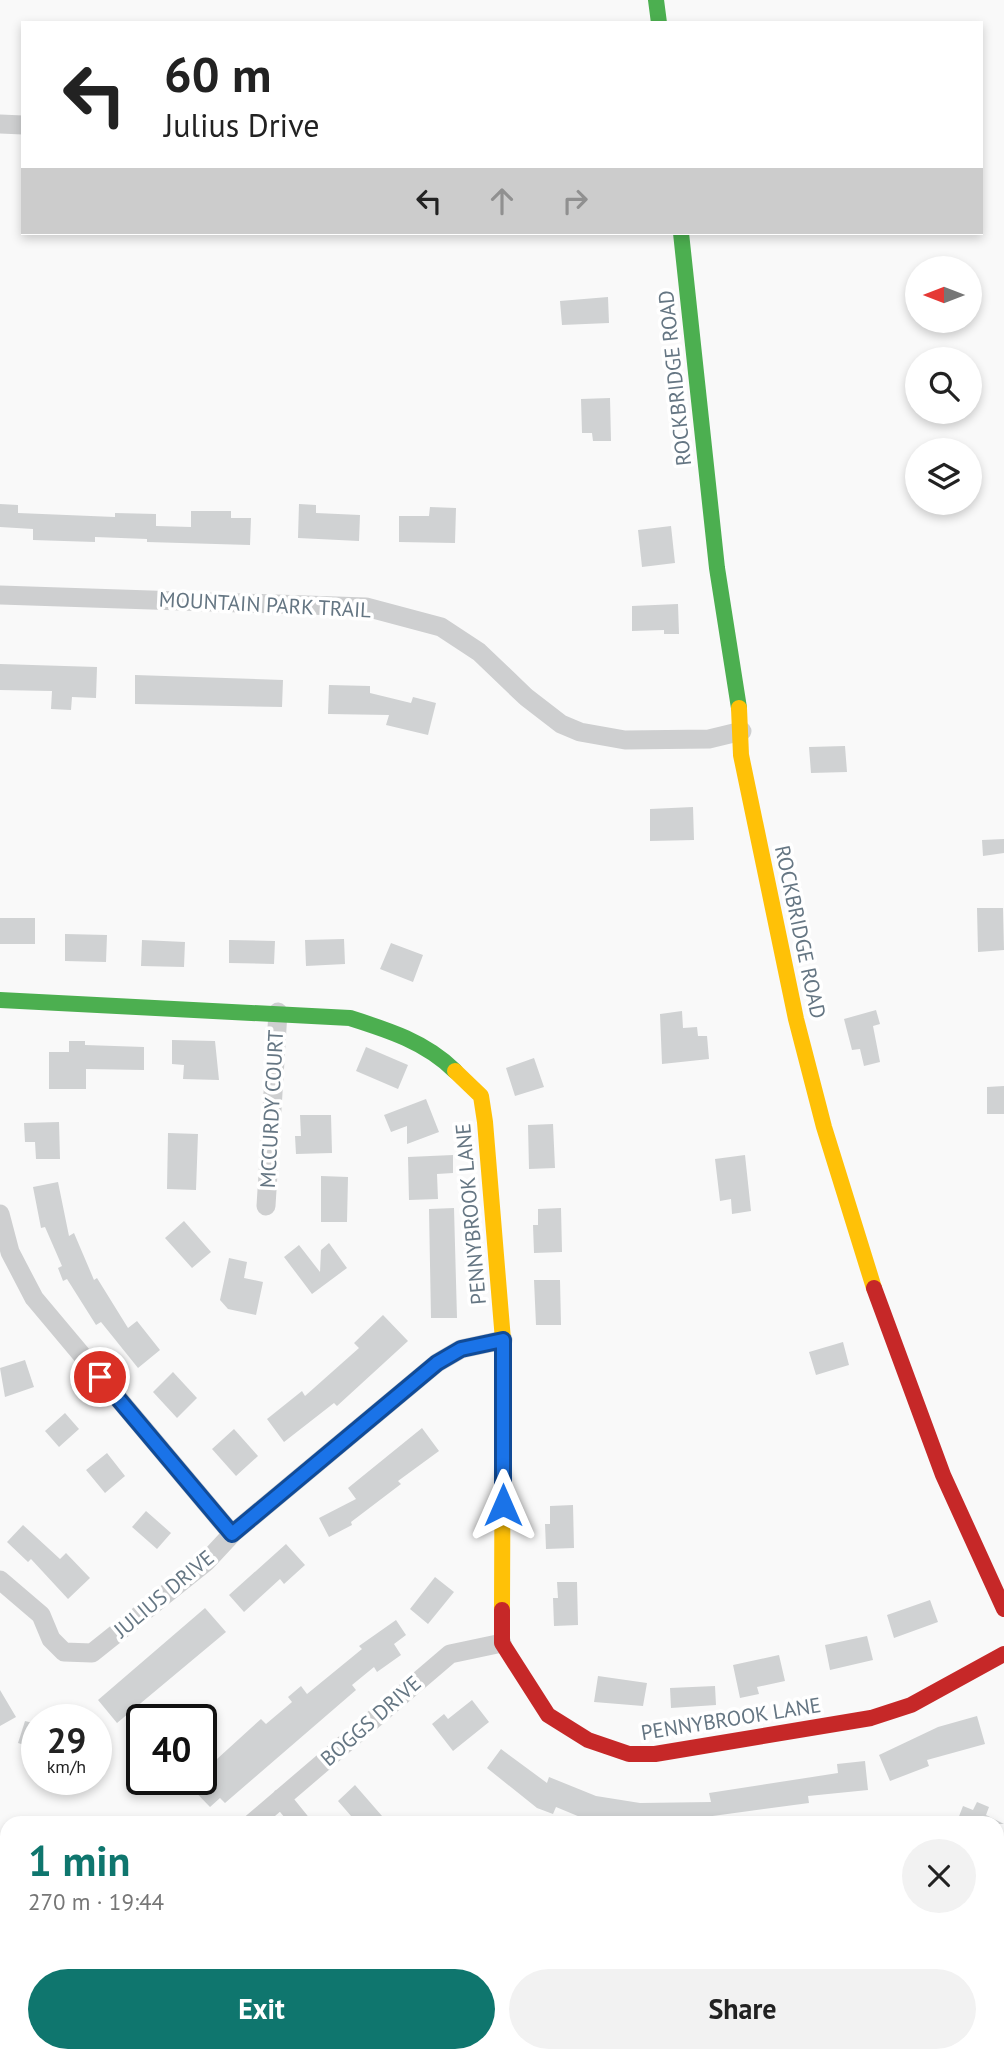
<!DOCTYPE html>
<html lang="en">
<head>
<meta charset="utf-8">
<style>
	body { margin:0; font-family:"PT Sans",sans-serif; background:#f2f2f2; color:#222; height:100vh; display:flex; flex-direction:column; font-size:26px; white-space:nowrap }
	* { box-sizing:border-box; margin:0 }
	p { font-size:23px; color:#767676 }
	.icon { flex:none; width:38px; height:38px; fill:none; stroke:currentColor; stroke-width:2; stroke-linecap:round; stroke-linejoin:round }
	.map { position:relative; flex:1; overflow:hidden }
	.details { position:absolute; left:0px; top:1816px; width:1004px; height:247px; display:flex; flex-direction:column; background:#fff; border-radius:21px 21px 0 0; box-shadow:0 4px 10px #0003 }
	.details>* { flex:none }
	.hud { position:absolute; left:21px; top:21px; width:962px; height:214px; border-radius:0px; box-shadow:0 4px 10px #0003; background:#fff; color:#222; overflow:hidden }
	.needle { width:46px; rotate:270deg }
	.controls { position:absolute; left:905px; top:256px; display:grid; gap:14px }
	.controls a { display:grid; place-items:center; width:77px; height:77px; border-radius:50%; background:#fff; box-shadow:0 4px 10px #0003; font-size:35px }
	.speed { position:absolute; left:21px; top:1704px; display:flex; gap:14px; font-size:35px; font-weight:700; text-align:center }
	.speed>* { display:grid; place-content:center; width:91px; height:91px; border-radius:50%; background:#fff; box-shadow:0 4px 10px #0003; line-height:1 }
	.speed small { font-size:18px; font-weight:400 }
	.speed .limit { border:4px solid #111; border-radius:10px; background:#fff; color:#111 }
	.pin { position:absolute; display:grid; place-items:center; width:60px; height:60px; color:#fff; margin:-30px; border:4px solid #fff; border-radius:50%; box-shadow:0 2px 7px #0007 }
	.me { position:absolute; width:77px; margin:-38px; rotate:0deg; stroke-linejoin:round; filter:drop-shadow(0 0 5px #0008) }
	.turn { display:flex; align-items:center; gap:24px; height:147px; padding:0 28px; font-size:32px }
	.turn .icon { width:91px; height:91px; stroke-width:2.5 }
	.turn b { display:block; font-size:49px; line-height:60px }
	.lanes { display:flex; align-items:center; height:66px; padding:0 28px; background:#0003; justify-content:center; gap:35px; direction:ltr }
	.lanes .off { opacity:.35 }
	.round { display:grid; place-items:center; flex:none; width:74px; height:74px; border-radius:37px; background:#f2f2f2 }
	.overview { display:flex; align-items:center; justify-content:space-between; height:119px; padding:0 28px }
	h1 { font-size:42px; font-weight:700; line-height:52px; color:#0f766e }
	.action { display:flex; gap:14px; margin-top:auto; padding:14px 28px }
	.action a { flex:1; height:80px; border-radius:42px; background:#0f766e; color:#fff; font-size:28px; font-weight:700; line-height:80px; text-align:center }
	.action a+a { background:#f2f2f2; color:#222 }
	.map>svg:first-child { display:block }
	.building { fill:#d0d2d3 }
	.lines { fill:none; stroke-linecap:round; stroke-linejoin:round }
	.street { stroke:#cecfd0; stroke-width:19 }
	.fast { stroke:#4caf50; stroke-width:16 }
	.slow { stroke:#ffc107; stroke-width:16 }
	.jam { stroke:#c62828; stroke-width:16 }
	.route-casing { stroke:#114b97; stroke-width:18 }
	.route { stroke:#1a73e8; stroke-width:12 }
	.labels { text-anchor:middle; stroke-width:7; stroke-linejoin:round; paint-order:stroke }
	.street-label { font-size:21px; fill:#657683; stroke:#fff }
</style>
</head>
<body>
<div class="map">
<svg width="1004" height="2062" viewBox="0 0 1004 2062">
	<rect width="100%" height="100%" fill="#f9f9f9"/>
	<path class="building" d="M 608,297 L 609,323 L 562,325 L 560,301 Z
		M 610,398 L 611,441 L 593,441 L 592,433 L 582,433 L 581,399 Z
		M 0,504 L 18,505 L 18,513 L 115,517 L 115,513 L 156,514 L 156,526 L 191,527 L 191,511 L 231,511 L 231,518 L 251,518 L 250,545 L 147,542 L 147,539 L 95,537 L 95,542 L 33,540 L 33,529 L 0,527 Z
		M 299,504 L 316,505 L 316,513 L 360,515 L 359,541 L 298,538 Z
		M 430,507 L 456,508 L 455,543 L 399,542 L 399,516 L 429,516 Z
		M 671,526 L 675,563 L 642,567 L 638,530 Z
		M 678,604 L 679,634 L 664,634 L 664,630 L 632,631 L 632,606 Z
		M 0,664 L 97,667 L 96,698 L 72,697 L 71,710 L 51,709 L 52,691 L 0,690 Z
		M 135,675 L 283,680 L 282,707 L 135,704 Z
		M 329,685 L 370,686 L 370,693 L 411,703 L 413,697 L 436,703 L 428,735 L 386,725 L 389,715 L 328,714 Z
		M 845,746 L 847,772 L 811,773 L 809,747 Z
		M 693,807 L 694,840 L 650,841 L 650,809 Z
		M 1004,839 L 1004,853 L 983,856 L 982,840 Z
		M 977,908 L 1003,908 L 1004,950 L 978,952 Z
		M 0,918 L 35,918 L 35,944 L 0,944 Z
		M 65,934 L 107,935 L 106,962 L 65,961 Z
		M 344,939 L 345,964 L 306,966 L 305,940 Z
		M 142,940 L 185,942 L 184,967 L 141,966 Z
		M 229,940 L 275,941 L 274,964 L 229,963 Z
		M 391,943 L 423,955 L 413,982 L 380,969 Z
		M 876,1010 L 880,1024 L 873,1026 L 880,1062 L 864,1066 L 860,1049 L 852,1050 L 844,1019 Z
		M 682,1011 L 683,1028 L 697,1027 L 698,1036 L 707,1036 L 709,1059 L 662,1064 L 660,1014 Z
		M 172,1040 L 215,1041 L 219,1080 L 183,1079 L 184,1065 L 172,1064 Z
		M 69,1041 L 85,1041 L 85,1045 L 144,1047 L 144,1070 L 86,1069 L 86,1089 L 49,1089 L 49,1052 L 69,1052 Z
		M 366,1047 L 408,1065 L 398,1089 L 356,1071 Z
		M 534,1058 L 544,1087 L 515,1096 L 506,1068 Z
		M 1004,1086 L 1004,1114 L 987,1114 L 987,1087 Z
		M 426,1099 L 439,1132 L 407,1144 L 407,1126 L 391,1132 L 384,1115 Z
		M 300,1115 L 331,1115 L 332,1153 L 296,1154 L 295,1136 L 301,1136 Z
		M 59,1122 L 60,1159 L 36,1159 L 35,1142 L 25,1142 L 24,1123 Z
		M 553,1124 L 555,1168 L 529,1169 L 528,1125 Z
		M 168,1133 L 198,1134 L 196,1190 L 167,1189 Z
		M 453,1155 L 453,1173 L 437,1174 L 438,1199 L 409,1200 L 408,1157 Z
		M 745,1155 L 751,1211 L 732,1214 L 731,1199 L 720,1201 L 715,1159 Z
		M 321,1176 L 348,1177 L 347,1222 L 321,1222 Z
		M 58,1182 L 69,1236 L 74,1233 L 94,1280 L 97,1278 L 128,1328 L 137,1321 L 160,1350 L 138,1368 L 101,1322 L 96,1325 L 67,1279 L 63,1281 L 58,1268 L 62,1266 L 45,1227 L 41,1228 L 33,1187 Z
		M 454,1208 L 457,1318 L 431,1318 L 429,1209 Z
		M 561,1208 L 562,1252 L 534,1253 L 533,1225 L 538,1225 L 538,1209 Z
		M 184,1221 L 211,1252 L 192,1268 L 165,1238 Z
		M 329,1243 L 347,1268 L 312,1294 L 284,1257 L 299,1245 L 320,1272 L 321,1250 Z
		M 229,1258 L 247,1262 L 244,1278 L 263,1282 L 256,1315 L 228,1309 L 220,1300 Z
		M 534,1280 L 560,1280 L 561,1325 L 536,1325 Z
		M 383,1315 L 408,1341 L 337,1406 L 334,1403 L 284,1442 L 267,1419 L 302,1391 L 305,1396 L 359,1348 L 354,1343 Z
		M 843,1342 L 849,1365 L 816,1375 L 809,1352 Z
		M 25,1360 L 34,1387 L 5,1397 L 0,1368 Z
		M 173,1372 L 197,1398 L 177,1418 L 153,1392 Z
		M 65,1413 L 79,1429 L 59,1447 L 45,1431 Z
		M 422,1428 L 439,1451 L 398,1481 L 401,1484 L 351,1522 L 352,1525 L 329,1537 L 319,1518 L 356,1499 L 348,1488 Z
		M 234,1429 L 258,1456 L 236,1476 L 212,1449 Z
		M 107,1453 L 125,1476 L 105,1493 L 86,1470 Z
		M 573,1505 L 574,1548 L 546,1549 L 545,1524 L 550,1524 L 550,1506 Z
		M 146,1511 L 171,1533 L 157,1549 L 132,1527 Z
		M 23,1525 L 60,1559 L 66,1553 L 90,1578 L 68,1599 L 31,1559 L 28,1562 L 7,1542 Z
		M 286,1544 L 305,1565 L 284,1584 L 280,1579 L 244,1612 L 229,1595 Z
		M 435,1577 L 454,1592 L 428,1624 L 410,1609 Z
		M 557,1582 L 577,1582 L 578,1625 L 554,1626 L 553,1598 L 558,1598 Z
		M 930,1600 L 938,1622 L 894,1638 L 887,1615 Z
		M 205,1608 L 226,1632 L 117,1723 L 98,1700 Z
		M 396,1620 L 406,1635 L 394,1644 L 401,1655 L 377,1672 L 374,1667 L 352,1685 L 356,1690 L 225,1803 L 220,1798 L 210,1807 L 184,1780 L 201,1780 L 201,1768 L 214,1756 L 217,1759 L 261,1719 L 266,1724 L 292,1702 L 288,1697 L 301,1686 L 307,1694 L 362,1649 L 359,1646 Z
		M 867,1636 L 873,1660 L 830,1670 L 825,1645 Z
		M 779,1655 L 785,1681 L 757,1687 L 759,1694 L 740,1698 L 733,1665 Z
		M 598,1676 L 647,1683 L 643,1706 L 594,1702 Z
		M 715,1686 L 716,1705 L 671,1708 L 670,1688 Z
		M 0,1690 L 16,1717 L 0,1726 Z
		M 472,1700 L 489,1722 L 453,1751 L 432,1724 L 444,1714 L 448,1719 Z
		M 977,1716 L 985,1744 L 927,1760 L 929,1766 L 890,1781 L 879,1755 L 938,1727 Z
		M 25,1721 L 37,1724 L 37,1749 L 18,1743 Z
		M 501,1749 L 547,1783 L 549,1777 L 596,1796 L 640,1803 L 711,1802 L 709,1793 L 838,1773 L 837,1764 L 865,1761 L 868,1790 L 808,1796 L 809,1803 L 698,1818 L 698,1823 L 597,1824 L 556,1807 L 553,1814 L 537,1808 L 487,1768 Z
		M 355,1785 L 389,1824 L 358,1824 L 338,1801 Z
		M 977,1802 L 989,1807 L 986,1815 L 1004,1824 L 956,1824 L 963,1806 L 973,1810 Z"/>
	<g class="lines">
		<path class="street" d="M 0,124 L 23,125
			M 0,595 L 366,607 L 441,627 L 479,652 L 526,697 L 561,724 L 580,732 L 625,740 L 709,739 L 742,731
			M 266,1206 L 278,1012
			M 0,1214 L 10,1252 L 34,1298 L 232,1534
			M 0,1580 L 41,1615 L 51,1639 L 64,1652 L 92,1653 L 206,1562 L 232,1534 L 437,1363 L 461,1349 L 503,1340
			M 281,1798 L 302,1824
			M 251,1824 L 450,1654 L 502,1643
			M 998,1997 L 1004,2010
			M 786,2056 L 788,2062
			M 89,2062 L 91,2056
			M 557,2062 L 557,2056"/>
		<path class="fast" d="M 656,0 L 659,23
			M 681,233 L 717,568 L 739,708
			M 0,1000 L 350,1018 C 388,1030 426,1042 455,1071"/>
		<path class="slow" d="M 739,708 L 741,755 L 796,1019 L 824,1127 L 874,1288
			M 455,1071 L 481,1096 L 485,1122 L 503,1340 L 502,1610"/>
		<path class="jam" d="M 874,1288 L 943,1475 L 1004,1609
			M 502,1610 L 502,1643 L 548,1715 L 588,1740 L 629,1754 L 655,1754 L 871,1718 L 911,1705 L 1004,1654"/>
	</g>
	<g class="lines">
		<defs>
			<path id="route" d="M 100,1377 L 232,1534 L 437,1363 L 461,1349 L 503,1340 L 503,1505"/>
		</defs>
		<use href="#route" class="route-casing"/>
		<use href="#route" class="route"/>
	</g>
	<g class="labels">
		<g class="street-label">
			<text transform="translate(675 378) rotate(-96)" y="7">ROCKBRIDGE ROAD</text>
			<text transform="translate(265 605) rotate(3)" y="7">MOUNTAIN PARK TRAIL</text>
			<text transform="translate(800 932) rotate(78)" y="7">ROCKBRIDGE ROAD</text>
			<text transform="translate(272 1109) rotate(-87)" y="7">MCCURDY COURT</text>
			<text transform="translate(471 1214) rotate(-95)" y="7">PENNYBROOK LANE</text>
			<text transform="translate(164 1594) rotate(-40)" y="7">JULIUS DRIVE</text>
			<text transform="translate(731 1719) rotate(-9)" y="7">PENNYBROOK LANE</text>
			<text transform="translate(371 1721) rotate(-41)" y="7">BOGGS DRIVE</text>
		</g>
	</g>
</svg>
<div class="controls">
<a><svg class="needle" viewBox="-14 -14 28 28"><path d="M0-13l5 13h-10z" fill="#e53935"/><path d="M0 13l5-13h-10z" fill="#767676"/></svg></a>
<a><svg class="icon" aria-label="search" viewBox="0 0 24 24"><circle cx="10" cy="10" r="6"/><path d="M15 15l6 6"/></svg></a>
<a><svg class="icon" aria-label="layers" viewBox="0 0 24 24"><path d="M12 4l9 5-9 5-9-5zM3 14l9 5 9-5"/></svg></a>
</div>
<div class="speed"><div>29<small>km/h</small></div><div class="limit">40</div></div>
<div class="pin" style="left:100px;top:1377px;background:#d93025"><svg class="icon" aria-label="arrive" viewBox="0 0 24 24"><path d="M6 21V4h12l-3 4 3 4H6"/></svg></div>
<svg class="me" style="left:503px;top:1505px" viewBox="-20 -20 40 40"><path d="M0-17L14 15 0 8-14 15z" fill="#1a73e8" stroke="#fff" stroke-width="4"/></svg>
<div class="hud">
<div class="turn"><svg class="icon" aria-label="left" viewBox="0 0 24 24"><path d="M17 20v-9H6M10 6l-5 5 5 5"/></svg><div><b>60 m</b>Julius Drive</div></div>
<div class="lanes"><svg class="icon" aria-label="left" viewBox="0 0 24 24"><path d="M17 20v-9H6M10 6l-5 5 5 5"/></svg><svg class="icon off" aria-label="ahead" viewBox="0 0 24 24"><path d="M12 20V5M6 11l6-6 6 6"/></svg><svg class="icon off" aria-label="right" viewBox="0 0 24 24"><path d="M7 20v-9h11M14 6l5 5-5 5"/></svg></div>
</div>
<section class="details">
<div class="overview"><div><h1>1 min</h1><p>270 m · 19:44</p></div><a class="round"><svg class="icon" aria-label="close" viewBox="0 0 24 24"><path d="M6 6l12 12M18 6L6 18"/></svg></a></div>
<div class="action"><a>Exit</a><a>Share</a></div>
</section>
</div>
</body>
</html>
